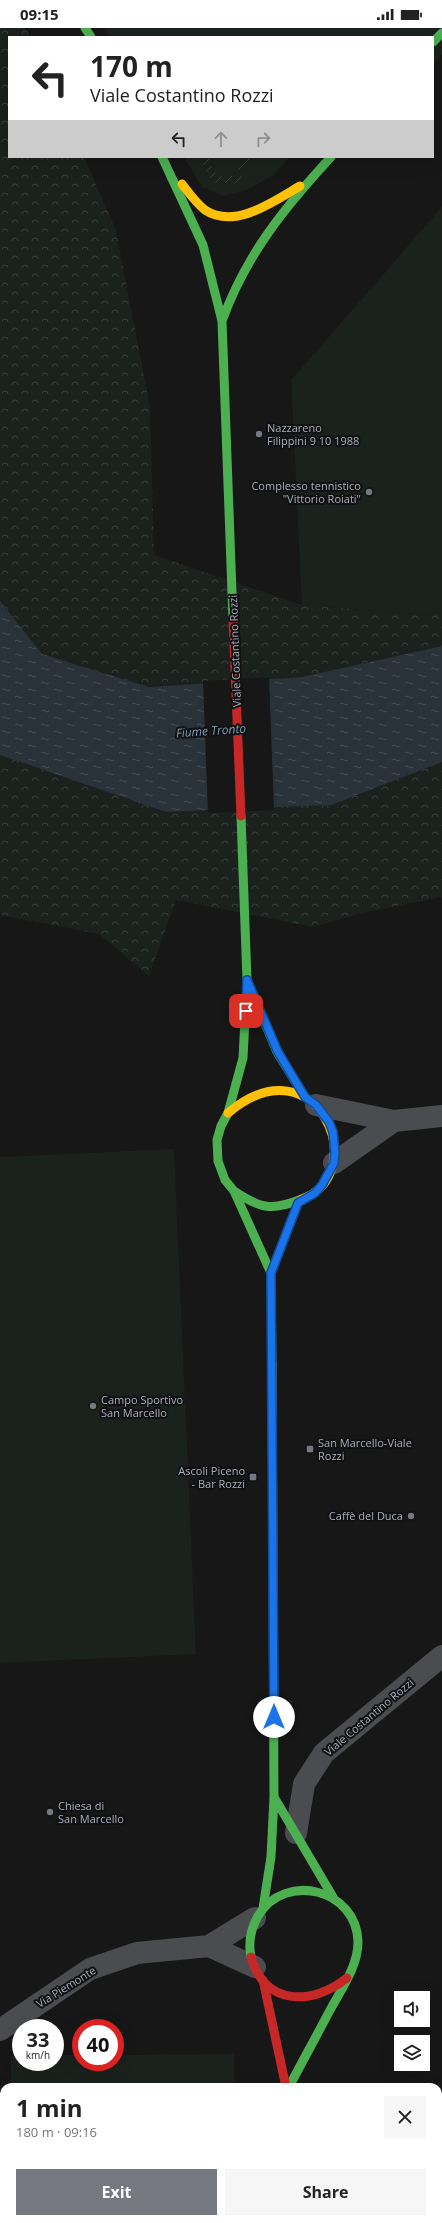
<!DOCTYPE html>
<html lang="en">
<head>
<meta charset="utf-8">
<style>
	body { margin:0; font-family:"Open Sans",sans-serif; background:#f6f6f6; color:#222; height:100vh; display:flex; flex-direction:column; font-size:15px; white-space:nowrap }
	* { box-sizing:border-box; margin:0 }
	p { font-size:13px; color:#767676 }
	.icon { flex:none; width:22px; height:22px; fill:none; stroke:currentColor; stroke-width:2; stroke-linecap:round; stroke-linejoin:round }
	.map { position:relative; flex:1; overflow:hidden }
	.details { position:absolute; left:0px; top:2055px; width:442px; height:140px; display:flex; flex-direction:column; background:#fff; border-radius:12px 12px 0 0; box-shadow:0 4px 16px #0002 }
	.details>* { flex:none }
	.banner { position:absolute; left:8px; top:8px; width:426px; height:122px; border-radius:0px; box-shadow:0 4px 16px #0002; background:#fff; color:#222; overflow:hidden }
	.tools { position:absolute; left:394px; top:1963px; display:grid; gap:8px }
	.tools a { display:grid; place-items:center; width:36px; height:36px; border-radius:0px; background:#fff; box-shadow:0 4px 16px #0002; font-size:20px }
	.speed { position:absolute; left:12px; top:1991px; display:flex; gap:8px; font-size:20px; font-weight:700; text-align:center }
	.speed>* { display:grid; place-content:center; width:52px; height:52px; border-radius:50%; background:#fff; box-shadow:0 4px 16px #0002; line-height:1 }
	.speed small { font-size:10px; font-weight:400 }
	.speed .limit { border:6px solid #d22; background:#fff; color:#111 }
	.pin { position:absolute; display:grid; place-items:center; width:34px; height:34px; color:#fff; margin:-17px; border-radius:8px; box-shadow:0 2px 6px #0006 }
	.me { position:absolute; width:44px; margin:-22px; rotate:0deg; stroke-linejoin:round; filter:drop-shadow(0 0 3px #0008) }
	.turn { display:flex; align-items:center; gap:14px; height:84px; padding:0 16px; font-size:18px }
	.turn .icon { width:52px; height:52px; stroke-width:2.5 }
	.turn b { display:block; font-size:28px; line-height:34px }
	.lanes { display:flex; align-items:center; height:38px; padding:0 16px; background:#0003; justify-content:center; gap:20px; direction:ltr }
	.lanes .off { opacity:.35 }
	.round { display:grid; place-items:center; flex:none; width:42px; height:42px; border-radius:0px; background:#f6f6f6 }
	.headline { display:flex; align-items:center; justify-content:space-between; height:68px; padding:0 16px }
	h1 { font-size:24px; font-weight:700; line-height:30px }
	.action { display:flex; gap:8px; margin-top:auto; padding:8px 16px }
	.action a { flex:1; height:46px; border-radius:0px; background:#757880; color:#fff; font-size:16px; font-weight:700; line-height:46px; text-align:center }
	.action a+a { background:#f6f6f6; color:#222 }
	.status { display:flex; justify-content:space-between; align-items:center; height:28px; padding:0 20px; background:#fff; direction:ltr }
	.status svg { height:11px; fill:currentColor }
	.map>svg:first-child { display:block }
	.grass { fill:#1b211c }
	.forest { fill:url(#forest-crowns) }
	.garden { fill:url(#garden-furrows) }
	.water { fill:url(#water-ripples) }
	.pier { fill:#171717 }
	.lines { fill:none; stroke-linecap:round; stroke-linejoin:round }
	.street { stroke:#4b4c50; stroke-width:22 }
	.fast { stroke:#4caf50; stroke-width:9 }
	.slow { stroke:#ffc107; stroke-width:9 }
	.jam { stroke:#c62828; stroke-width:9 }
	.route-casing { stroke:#114b97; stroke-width:10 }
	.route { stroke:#1a73e8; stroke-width:7 }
	.poi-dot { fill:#757880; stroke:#111113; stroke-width:1.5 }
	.labels { text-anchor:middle; stroke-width:4; stroke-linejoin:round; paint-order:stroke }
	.poi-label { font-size:11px; fill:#a8adb8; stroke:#111113; text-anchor:start }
	.street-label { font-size:11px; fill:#a8adb8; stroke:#111113 }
	.water-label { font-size:12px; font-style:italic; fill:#7f9bb3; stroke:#111113 }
</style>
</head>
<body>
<div class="status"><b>09:15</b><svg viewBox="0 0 49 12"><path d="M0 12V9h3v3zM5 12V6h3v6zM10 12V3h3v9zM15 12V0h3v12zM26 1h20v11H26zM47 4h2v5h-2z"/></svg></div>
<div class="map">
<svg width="442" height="2195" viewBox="0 0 442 2195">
	<defs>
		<pattern id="forest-crowns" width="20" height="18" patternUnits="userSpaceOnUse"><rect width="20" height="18" fill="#1b211c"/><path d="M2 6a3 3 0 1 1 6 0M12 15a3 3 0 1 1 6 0" fill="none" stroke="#393f3b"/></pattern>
		<pattern id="garden-furrows" width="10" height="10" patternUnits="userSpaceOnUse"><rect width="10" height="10" fill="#1b211c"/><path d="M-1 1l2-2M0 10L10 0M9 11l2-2" fill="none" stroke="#393f3b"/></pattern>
		<pattern id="water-ripples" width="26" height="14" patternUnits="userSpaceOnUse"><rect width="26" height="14" fill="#2a3239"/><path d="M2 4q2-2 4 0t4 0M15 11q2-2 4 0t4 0" fill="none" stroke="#464d54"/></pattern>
	</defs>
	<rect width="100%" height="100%" fill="#171717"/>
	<path class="grass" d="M 104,0 L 442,0 L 442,26 L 433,36 L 433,9 L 110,9 Z
		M 184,129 L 290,129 L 274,147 L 247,162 L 222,168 L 202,159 Z
		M 442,179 L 442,583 L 429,587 L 302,577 L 291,352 Z
		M 174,1121 L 196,1626 L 0,1635 L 0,1129 Z
		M 234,2026 L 234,2059 L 11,2059 L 11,2028 L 21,2028 L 21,2034 L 55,2034 L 55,2027 L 81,2027 L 81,2034 L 115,2034 L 115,2027 Z
		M 12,2191 L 235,2191 L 235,2195 L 12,2195 Z"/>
	<path class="forest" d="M 0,0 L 25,0 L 31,9 L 9,9 L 9,129 L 84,129 L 116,203 L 150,379 L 154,527 L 302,577 L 429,587 L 442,583 L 442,618 L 302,649 L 149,659 L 42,626 L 0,573 Z
		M 0,727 L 166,784 L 330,777 L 442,734 L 442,869 L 361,885 L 313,899 L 176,872 L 149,948 L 99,906 L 0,887 Z"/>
	<path class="garden" d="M 203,129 L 211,129 L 208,133 L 217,148 L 235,148 L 243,133 L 241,129 L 248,129 L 251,133 L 238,155 L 213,155 L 201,133 Z"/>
	<path class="water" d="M 0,573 L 42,626 L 149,659 L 302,649 L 442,618 L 442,734 L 331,777 L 166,784 L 0,727 Z"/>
	<path class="pier" d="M 269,649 L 274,782 L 208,785 L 203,653 Z"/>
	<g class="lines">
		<path class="street" d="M 316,1077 L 394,1093 L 442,1088
			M 334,1135 L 394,1093
			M 296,1805 L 304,1756 L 324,1725 L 442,1628
			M 209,1918 L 255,1939
			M 0,2002 L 90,1941 L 137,1925 L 209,1918 L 255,1890
			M 347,2191 L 353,2195"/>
		<path class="fast" d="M 85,0 L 91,9
			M 433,14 L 442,5
			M 162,129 L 203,217 L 222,293 L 233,592
			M 222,293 C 246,227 284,180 331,129
			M 241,788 L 247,952 L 243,1030 L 228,1085 L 221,1098 L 217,1112 L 218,1133 L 225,1152 L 234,1163 L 271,1245
			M 249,957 L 277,1024 L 305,1069
			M 234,1163 C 261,1181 272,1183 302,1171
			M 272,1336 L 271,1245 L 298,1175
			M 274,1769 L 333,1869
			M 263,1880 L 271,1829 L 274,1769 L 273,1544
			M 251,1929 C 248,1914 250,1902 258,1888 C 285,1843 357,1861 358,1914 C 358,1939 340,1963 329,1984 C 316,2009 302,2034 289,2059
			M 289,2191 L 289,2195"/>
		<path class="slow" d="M 182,156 C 189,165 196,175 205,182 C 235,202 274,173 300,158
			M 228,1085 C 317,1010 373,1145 302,1171
			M 272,1336 L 273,1544"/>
		<path class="jam" d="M 233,592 L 241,788
			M 251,1929 C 265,1979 313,1977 347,1950
			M 263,1952 L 286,2059"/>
	</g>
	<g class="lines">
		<defs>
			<path id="route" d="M 246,983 L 247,952 L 278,1024 L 305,1069 L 316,1077 L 329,1094 L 333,1104 L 335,1125 L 334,1135 L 322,1157 L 315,1165 L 298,1175 L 271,1245 L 274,1689"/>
		</defs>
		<use href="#route" class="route-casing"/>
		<use href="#route" class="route"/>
	</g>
	<g class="poi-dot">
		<circle cx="259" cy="406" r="4"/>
		<circle cx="369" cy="464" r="4"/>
		<circle cx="93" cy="1378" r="4"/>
		<rect x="306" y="1417" width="8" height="8" rx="2"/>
		<rect x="249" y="1445" width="8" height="8" rx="2"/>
		<circle cx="411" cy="1488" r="4"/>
		<circle cx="50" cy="1784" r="4"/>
	</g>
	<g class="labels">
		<g class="poi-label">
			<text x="267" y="404">Nazzareno<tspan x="267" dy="13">Filippini 9 10 1988</tspan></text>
			<text x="361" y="462" text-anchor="end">Complesso tennistico<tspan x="361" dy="13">"Vittorio Roiati"</tspan></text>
			<text x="101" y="1376">Campo Sportivo<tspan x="101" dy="13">San Marcello</tspan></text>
			<text x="318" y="1419">San Marcello-Viale<tspan x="318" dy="13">Rozzi</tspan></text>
			<text x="245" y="1447" text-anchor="end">Ascoli Piceno<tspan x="245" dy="13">- Bar Rozzi</tspan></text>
			<text x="403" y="1492" text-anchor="end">Caffè del Duca</text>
			<text x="58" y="1782">Chiesa di<tspan x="58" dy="13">San Marcello</tspan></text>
		</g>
		<g class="street-label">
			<text transform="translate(235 623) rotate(-92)" y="4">Viale Costantino Rozzi</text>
			<text transform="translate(369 1689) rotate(-40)" y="4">Viale Costantino Rozzi</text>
			<text transform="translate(66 1959) rotate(-32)" y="4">Via Piemonte</text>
		</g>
		<g class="water-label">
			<text transform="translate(211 703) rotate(-4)" y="4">Fiume Tronto</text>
		</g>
	</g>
</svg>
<div class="tools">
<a><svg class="icon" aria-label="sound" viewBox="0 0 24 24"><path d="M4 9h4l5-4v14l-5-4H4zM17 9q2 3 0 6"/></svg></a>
<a><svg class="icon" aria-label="layers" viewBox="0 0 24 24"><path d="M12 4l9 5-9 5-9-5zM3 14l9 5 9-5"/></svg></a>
</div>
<div class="speed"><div>33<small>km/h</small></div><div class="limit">40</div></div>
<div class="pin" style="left:246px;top:983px;background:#d93025"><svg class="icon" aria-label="arrive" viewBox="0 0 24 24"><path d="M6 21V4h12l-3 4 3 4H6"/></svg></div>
<svg class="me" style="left:274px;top:1689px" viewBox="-20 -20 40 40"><circle r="19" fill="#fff"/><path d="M0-13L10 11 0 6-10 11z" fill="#1a73e8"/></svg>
<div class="banner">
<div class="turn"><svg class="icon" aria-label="left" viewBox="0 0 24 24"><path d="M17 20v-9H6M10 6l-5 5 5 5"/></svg><div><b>170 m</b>Viale Costantino Rozzi</div></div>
<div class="lanes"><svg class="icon" aria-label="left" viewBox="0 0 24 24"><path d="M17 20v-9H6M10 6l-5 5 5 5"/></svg><svg class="icon off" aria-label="ahead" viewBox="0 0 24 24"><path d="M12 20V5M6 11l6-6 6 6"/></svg><svg class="icon off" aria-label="right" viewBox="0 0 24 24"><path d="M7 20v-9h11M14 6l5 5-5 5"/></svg></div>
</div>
<section class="details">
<div class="headline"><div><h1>1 min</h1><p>180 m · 09:16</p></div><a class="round"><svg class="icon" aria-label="close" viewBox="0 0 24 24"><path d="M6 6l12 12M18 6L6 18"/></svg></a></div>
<div class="action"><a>Exit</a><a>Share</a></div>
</section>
</div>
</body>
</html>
